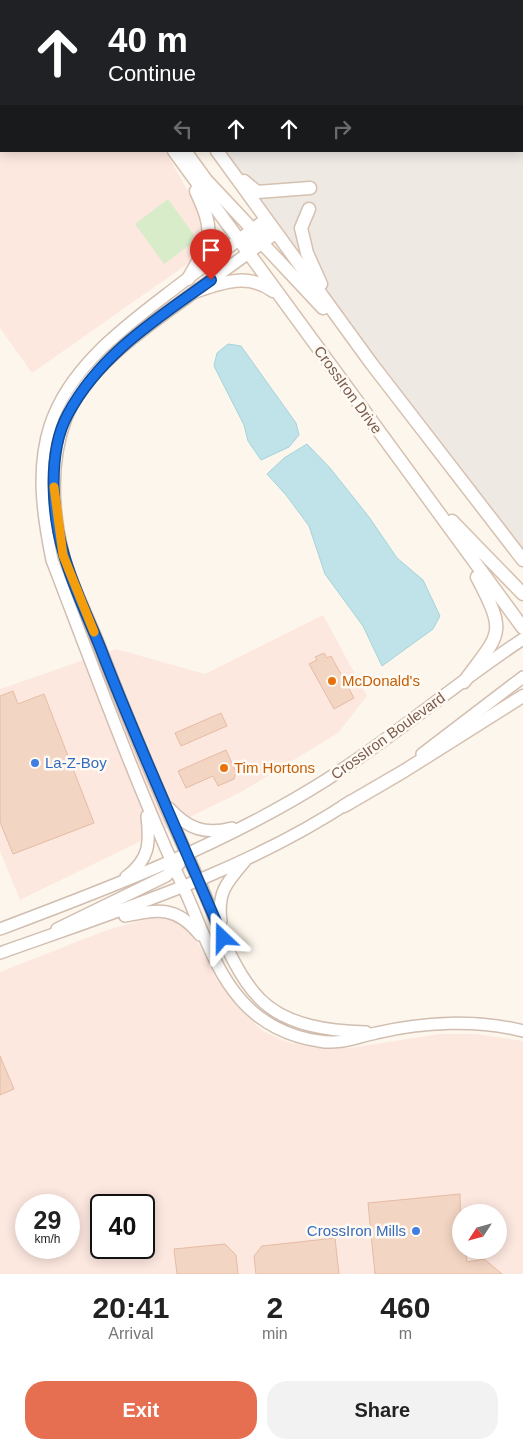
<!DOCTYPE html>
<html lang="en">
<head>
<meta charset="utf-8">
<style>
	body { margin:0; font-family:Helvetica,sans-serif; background:#f2f2f2; color:#222; height:100vh; display:flex; flex-direction:column; font-size:19px; white-space:nowrap }
	* { box-sizing:border-box; margin:0 }
	p { font-size:16px; color:#767676 }
	.icon { flex:none; width:28px; height:28px; fill:none; stroke:currentColor; stroke-width:2; stroke-linecap:round; stroke-linejoin:round }
	.map { position:relative; height:1274px; overflow:hidden }
	.panel { display:flex; flex-direction:column; background:#fff; flex:1 }
	.panel>* { flex:none }
	.top-card { position:absolute; left:0px; top:0px; width:524px; height:152px; box-shadow:0 2px 12px #0003; background:#202124; color:#fff; overflow:hidden }
	.needle { width:32px; rotate:234deg }
	.tools { position:absolute; left:452px; top:1204px; display:grid; gap:10px }
	.tools a { display:grid; place-items:center; width:55px; height:55px; border-radius:50%; background:#fff; box-shadow:0 2px 12px #0003; font-size:25px }
	.speed { position:absolute; left:15px; top:1194px; display:flex; gap:10px; font-size:25px; font-weight:700; text-align:center }
	.speed>* { display:grid; place-content:center; width:65px; height:65px; border-radius:50%; background:#fff; box-shadow:0 2px 12px #0003; line-height:1 }
	.speed small { font-size:12px; font-weight:400 }
	.speed .limit { border:2px solid #111; border-radius:8px; background:#fff; color:#111 }
	.pin { position:absolute; display:grid; place-items:center; width:42px; height:42px; color:#fff; margin:-51px -21px; border-radius:50% 50% 50% 0; rotate:-45deg; box-shadow:0 0 5px #0007 }
	.pin .icon { rotate:45deg }
	.me { position:absolute; width:55px; margin:-28px; rotate:337deg; stroke-linejoin:round; filter:drop-shadow(0 0 4px #0008) }
	.turn { display:flex; align-items:center; gap:18px; height:105px; padding:0 25px; font-size:22px }
	.turn .icon { width:65px; height:65px; stroke-width:2.5 }
	.turn b { display:block; font-size:35px; line-height:42px }
	.lanes { display:flex; align-items:center; height:48px; padding:0 25px; background:#0003; justify-content:center; gap:25px; direction:ltr }
	.lanes .off { opacity:.35 }
	.eta { display:flex; justify-content:space-evenly; align-items:center; height:85px; text-align:center }
	.eta b { font-size:30px; font-weight:800; line-height:35px }
	.button { display:flex; gap:10px; margin-top:auto; padding:10px 25px }
	.button a { flex:1; height:58px; border-radius:20px; background:#e76f51; color:#fff; font-size:20px; font-weight:800; line-height:58px; text-align:center }
	.button a+a { background:#f2f2f2; color:#222 }
	.map>svg:first-child { display:block }
	.commercial { fill:#fde8e0; fill-rule:evenodd }
	.industrial { fill:#efe9e4 }
	.green { fill:#d8ecc9 }
	.water { fill:#bfe3e8; stroke:#a5d3da }
	.building { fill:#f3d5c3; stroke:#e6bba3 }
	.lines { fill:none; stroke-linecap:round; stroke-linejoin:round }
	.tertiary-casing { stroke:#d1beb0; stroke-width:14 }
	.secondary-casing { stroke:#d6c0b0; stroke-width:15 }
	.tertiary { stroke:#fff; stroke-width:11 }
	.secondary { stroke:#fff; stroke-width:12 }
	.route-casing { stroke:#114b97; stroke-width:12 }
	.route { stroke:#1a73e8; stroke-width:9 }
	.slow { stroke:#f59e0b; stroke-width:9 }
	.food-dot { fill:#e8710a; stroke:#fffaf3; stroke-width:2 }
	.shop-dot { fill:#3f7fe0; stroke:#fffaf3; stroke-width:2 }
	.labels { text-anchor:middle; stroke-width:5; stroke-linejoin:round; paint-order:stroke }
	.street-label { font-size:15px; fill:#7a5c4d; stroke:#fffaf3 }
	.food-label { font-size:15px; fill:#c56008; stroke:#fffaf3; text-anchor:start }
	.shop-label { font-size:15px; fill:#366cbe; stroke:#fffaf3; text-anchor:start }
</style>
</head>
<body>
<div class="map">
<svg width="523" height="1274" viewBox="0 0 523 1274">
	<rect width="100%" height="100%" fill="#fdf6ec"/>
	<path class="commercial" d="M 0,0 L 57,1 L 1,1 L 1,151 L 165,151 L 201,214 L 204,237 L 190,262 L 32,373 L 0,328 Z
		M 323,615 L 367,696 L 338,733 L 243,791 L 20,900 L 0,851 L 0,689 L 116,649 L 205,674 Z
		M 173,918 L 181,921 L 195,937 L 216,978 L 237,1007 L 263,1031 L 287,1042 L 315,1048 L 350,1048 L 439,1034 L 477,1034 L 523,1041 L 523,1274 L 0,1274 L 0,972 L 107,930 L 147,919 ZM 26,1205 L 69,1205 L 69,1248 L 26,1248 ZM 101,1205 L 144,1205 L 144,1248 L 101,1248 ZM 461,1212 L 499,1212 L 499,1250 L 461,1250 Z"/>
	<path class="industrial" d="M 108,0 L 523,0 L 523,560 L 217,151 L 522,151 L 522,1 Z"/>
	<path class="green" d="M 168,199 L 194,235 L 191,244 L 164,264 L 135,224 Z"/>
	<path class="water" d="M 228,344 L 241,346 L 296,423 L 299,435 L 289,447 L 261,460 L 248,441 L 244,425 L 214,366 L 217,353 Z
		M 307,444 L 330,468 L 369,517 L 397,558 L 423,580 L 440,616 L 433,629 L 382,666 L 363,626 L 325,574 L 309,526 L 286,495 L 267,474 L 284,458 Z"/>
	<path class="building" d="M 324,653 L 327,658 L 331,656 L 354,698 L 334,709 L 309,664 L 317,660 L 315,657 Z
		M 13,691 L 18,704 L 44,694 L 94,823 L 13,854 L 0,822 L 0,696 Z
		M 221,713 L 227,726 L 181,746 L 175,733 Z
		M 226,750 L 236,772 L 234,779 L 218,786 L 213,776 L 186,788 L 178,771 Z
		M 0,1056 L 14,1089 L 0,1095 Z
		M 460,1194 L 461,1250 L 465,1250 L 467,1262 L 484,1259 L 502,1274 L 375,1274 L 368,1203 Z
		M 335,1238 L 339,1274 L 256,1274 L 254,1256 L 262,1246 Z
		M 225,1244 L 236,1255 L 238,1274 L 177,1274 L 174,1249 Z"/>
	<g class="lines">
		<defs>
			<path id="tertiary" d="M 266,219 C 237,241 208,263 179,285 C 130,323 70,364 50,426 C 36,470 43,516 52,560 C 95,672 136,785 186,893 C 202,929 215,971 241,1000 C 261,1023 289,1037 319,1041 C 340,1045 356,1037 376,1033 C 423,1022 476,1019 523,1031
				M 276,233 C 247,254 218,275 189,296 C 148,326 85,368 66,418 C 50,461 52,509 63,554 C 71,585 87,615 99,645 C 130,725 163,803 199,881 C 217,920 230,968 260,999 C 287,1026 330,1031 366,1032
				M 422,754 L 523,677
				M 169,808 C 188,829 205,835 232,828
				M 126,877 C 150,859 150,843 147,816
				M 125,916 C 159,909 177,906 200,935
				M 221,921 C 217,892 227,882 245,861
				M 0,929 C 112,887 225,844 326,780 C 394,737 456,683 523,639
				M 57,929 L 166,876 L 179,864
				M 0,953 C 120,910 244,872 351,801"/>
			<path id="secondary" d="M 65,0 L 66,1
				M 108,0 L 109,1
				M 174,151 L 523,628
				M 185,151 L 206,180 L 252,229 L 276,233
				M 217,151 L 371,363 L 523,560
				M 244,181 L 257,192 L 310,188
				M 309,209 L 301,228 L 307,253 L 321,284
				M 238,239 L 255,239 L 262,243 L 323,308
				M 188,279 C 211,239 216,234 196,191
				M 197,291 C 223,282 249,273 273,291
				M 452,521 L 523,594
				M 464,682 C 500,632 508,636 477,577
				M 344,806 L 404,771 L 523,696"/>
		</defs>
		<use href="#tertiary" class="tertiary-casing"/>
		<use href="#secondary" class="secondary-casing"/>
		<use href="#tertiary" class="tertiary"/>
		<use href="#secondary" class="secondary"/>
	</g>
	<g class="lines">
		<defs>
			<path id="route" d="M 211,280 C 158,318 100,354 68,414 C 47,452 52,515 64,555 C 73,587 88,617 100,647 C 138,746 182,841 223,938"/>
		</defs>
		<use href="#route" class="route-casing"/>
		<use href="#route" class="route"/>
		<path class="slow" d="M 54,487 L 63,555 L 94,632"/>
	</g>
	<g class="food-dot">
		<circle cx="332" cy="681" r="5"/>
		<circle cx="224" cy="768" r="5"/>
	</g>
	<g class="shop-dot">
		<circle cx="35" cy="763" r="5"/>
		<circle cx="416" cy="1231" r="5"/>
	</g>
	<g class="labels">
		<g class="street-label">
			<text transform="translate(348 390) rotate(54)" y="5">CrossIron Drive</text>
			<text transform="translate(388 736) rotate(-36)" y="5">CrossIron Boulevard</text>
		</g>
		<g class="food-label">
			<text x="342" y="686">McDonald's</text>
			<text x="234" y="773">Tim Hortons</text>
		</g>
		<g class="shop-label">
			<text x="45" y="768">La-Z-Boy</text>
			<text x="406" y="1236" text-anchor="end">CrossIron Mills</text>
		</g>
	</g>
</svg>
<div class="tools">
<a><svg class="needle" viewBox="-14 -14 28 28"><path d="M0-13l5 13h-10z" fill="#e53935"/><path d="M0 13l5-13h-10z" fill="#767676"/></svg></a>
</div>
<div class="speed"><div>29<small>km/h</small></div><div class="limit">40</div></div>
<div class="pin" style="left:211px;top:280px;background:#d93025"><svg class="icon" aria-label="arrive" viewBox="0 0 24 24"><path d="M6 21V4h12l-3 4 3 4H6"/></svg></div>
<svg class="me" style="left:223px;top:938px" viewBox="-20 -20 40 40"><path d="M0-17L14 15 0 8-14 15z" fill="#1a73e8" stroke="#fff" stroke-width="4"/></svg>
<div class="top-card">
<div class="turn"><svg class="icon" aria-label="ahead" viewBox="0 0 24 24"><path d="M12 20V5M6 11l6-6 6 6"/></svg><div><b>40 m</b>Continue</div></div>
<div class="lanes"><svg class="icon off" aria-label="left" viewBox="0 0 24 24"><path d="M17 20v-9H6M10 6l-5 5 5 5"/></svg><svg class="icon" aria-label="ahead" viewBox="0 0 24 24"><path d="M12 20V5M6 11l6-6 6 6"/></svg><svg class="icon" aria-label="ahead" viewBox="0 0 24 24"><path d="M12 20V5M6 11l6-6 6 6"/></svg><svg class="icon off" aria-label="right" viewBox="0 0 24 24"><path d="M7 20v-9h11M14 6l5 5-5 5"/></svg></div>
</div>
</div>
<section class="panel">
<div class="eta">
<div><b>20:41</b><p>Arrival</p></div>
<div><b>2</b><p>min</p></div>
<div><b>460</b><p>m</p></div>
</div>
<div class="button"><a>Exit</a><a>Share</a></div>
</section>
</body>
</html>
